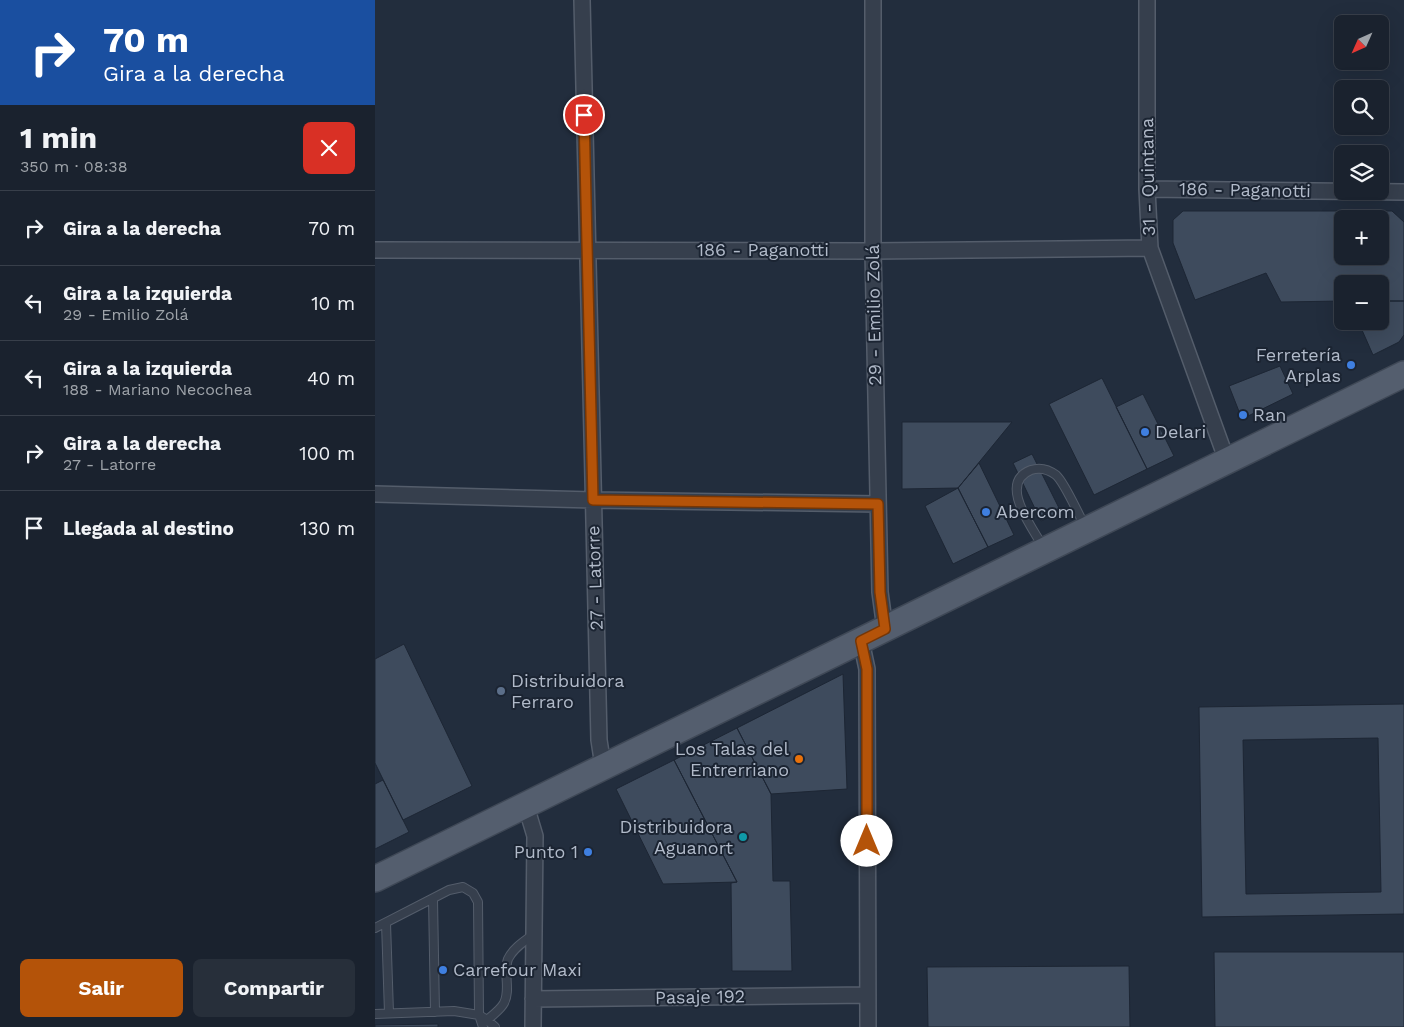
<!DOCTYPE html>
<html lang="es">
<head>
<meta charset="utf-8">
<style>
	body { margin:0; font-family:"Work Sans",sans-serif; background:#272f3a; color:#f1f3f6; height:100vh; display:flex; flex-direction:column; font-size:19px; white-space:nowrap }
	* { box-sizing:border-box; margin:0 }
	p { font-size:16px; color:#9fa4aa }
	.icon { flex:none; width:28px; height:28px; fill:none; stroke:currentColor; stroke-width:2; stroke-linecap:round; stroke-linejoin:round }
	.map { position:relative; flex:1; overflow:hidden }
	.sheet { display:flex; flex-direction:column; background:#1a222e; width:375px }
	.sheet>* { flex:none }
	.guide { background:#1a4fa0; color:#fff; overflow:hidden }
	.needle { width:32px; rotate:225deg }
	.buttons { position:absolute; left:959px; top:15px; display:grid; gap:10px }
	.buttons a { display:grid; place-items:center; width:55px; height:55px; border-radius:8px; background:#1a222e; box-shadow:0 5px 20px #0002,0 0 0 1px #383f4a; font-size:25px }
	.pin { position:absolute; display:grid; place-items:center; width:42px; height:42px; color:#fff; margin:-21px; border:2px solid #fff; border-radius:50%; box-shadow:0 1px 5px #0007 }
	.me { position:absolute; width:55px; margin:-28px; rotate:0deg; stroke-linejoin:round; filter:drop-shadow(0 0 4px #0008) }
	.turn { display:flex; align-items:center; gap:18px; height:105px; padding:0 20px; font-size:22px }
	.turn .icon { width:65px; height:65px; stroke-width:2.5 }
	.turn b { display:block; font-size:35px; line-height:42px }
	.round { display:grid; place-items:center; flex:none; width:52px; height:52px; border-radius:8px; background:#272f3a }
	.summary { display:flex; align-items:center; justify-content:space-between; height:85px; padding:0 20px }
	h1 { font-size:30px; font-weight:700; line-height:38px }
	.action { display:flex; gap:10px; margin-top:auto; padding:10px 20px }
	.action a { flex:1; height:58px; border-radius:8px; background:#b45309; color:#fff; font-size:20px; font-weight:700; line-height:58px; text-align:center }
	.action a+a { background:#272f3a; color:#f1f3f6 }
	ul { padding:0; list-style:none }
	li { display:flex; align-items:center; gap:15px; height:75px; padding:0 20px; border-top:1px solid #383f4a }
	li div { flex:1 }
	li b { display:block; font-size:19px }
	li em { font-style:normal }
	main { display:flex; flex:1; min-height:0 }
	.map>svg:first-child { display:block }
	.building { fill:#3e4b5d; stroke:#1d2634; fill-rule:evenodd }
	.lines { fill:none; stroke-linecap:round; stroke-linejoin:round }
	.lane-casing { stroke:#545d6b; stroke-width:10 }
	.street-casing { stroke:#545d6b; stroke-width:18 }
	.primary-casing { stroke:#3f4856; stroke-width:28 }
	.lane { stroke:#363f4d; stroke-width:8 }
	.street { stroke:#363f4d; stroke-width:15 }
	.primary { stroke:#545e6e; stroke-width:25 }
	.route-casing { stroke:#753606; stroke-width:12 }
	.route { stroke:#b45309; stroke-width:9 }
	.shop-dot { fill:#3f7fe0; stroke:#1b2432; stroke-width:2 }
	.service-dot { fill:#5c6f8a; stroke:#1b2432; stroke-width:2 }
	.food-dot { fill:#e8710a; stroke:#1b2432; stroke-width:2 }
	.culture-dot { fill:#0f9aa8; stroke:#1b2432; stroke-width:2 }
	.labels { text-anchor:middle; stroke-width:4; stroke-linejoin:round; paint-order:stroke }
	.street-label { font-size:18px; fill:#b1bac9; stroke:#1b2432 }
	.poi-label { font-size:18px; fill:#b1bac9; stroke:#1b2432; text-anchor:start }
</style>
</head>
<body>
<main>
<section class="sheet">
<div class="guide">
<div class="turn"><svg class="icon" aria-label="right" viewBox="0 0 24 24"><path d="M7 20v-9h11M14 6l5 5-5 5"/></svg><div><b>70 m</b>Gira a la derecha</div></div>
</div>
<div class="summary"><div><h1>1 min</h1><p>350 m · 08:38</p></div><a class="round" style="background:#d93025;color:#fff"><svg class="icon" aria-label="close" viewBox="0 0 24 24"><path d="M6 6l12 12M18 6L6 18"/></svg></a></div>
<ul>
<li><svg class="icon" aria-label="right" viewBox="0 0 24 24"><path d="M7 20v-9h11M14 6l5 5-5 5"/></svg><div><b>Gira a la derecha</b></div><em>70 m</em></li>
<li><svg class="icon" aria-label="left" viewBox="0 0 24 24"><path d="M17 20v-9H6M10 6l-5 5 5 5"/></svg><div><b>Gira a la izquierda</b><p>29 - Emilio Zolá</p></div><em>10 m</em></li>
<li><svg class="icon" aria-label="left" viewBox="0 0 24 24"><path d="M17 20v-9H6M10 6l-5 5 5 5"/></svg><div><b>Gira a la izquierda</b><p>188 - Mariano Necochea</p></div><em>40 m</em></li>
<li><svg class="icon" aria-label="right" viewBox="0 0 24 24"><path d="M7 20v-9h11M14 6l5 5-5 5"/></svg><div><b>Gira a la derecha</b><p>27 - Latorre</p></div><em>100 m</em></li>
<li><svg class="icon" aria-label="arrive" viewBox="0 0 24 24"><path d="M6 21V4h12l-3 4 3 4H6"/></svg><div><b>Llegada al destino</b></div><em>130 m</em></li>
</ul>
<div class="action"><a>Salir</a><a>Compartir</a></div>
</section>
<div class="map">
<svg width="1029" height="1027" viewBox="0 0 1029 1027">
	<rect width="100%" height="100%" fill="#222d3d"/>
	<path class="building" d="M 808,211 L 1017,211 L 1029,222 L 1029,301 L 1005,301 L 1005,284 L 968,284 L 968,301 L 906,302 L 891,273 L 820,300 L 798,243 L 798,220 ZM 968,219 L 1005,219 L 1005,256 L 968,256 Z
		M 1005,301 L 1029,301 L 1029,335 L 1024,342 L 998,355 L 983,321 L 1005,321 Z
		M 905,366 L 918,394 L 867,419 L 854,386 Z
		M 727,378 L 772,469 L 719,495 L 674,404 Z
		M 768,394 L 799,456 L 772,469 L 741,407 Z
		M 527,422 L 637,422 L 583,488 L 527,489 Z
		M 657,454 L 686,512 L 666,521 L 638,463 Z
		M 604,463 L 639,535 L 613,547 L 583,488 Z
		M 583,488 L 613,547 L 578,564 L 550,506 Z
		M 29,644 L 97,786 L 28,820 L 0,763 L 0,659 Z
		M 468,674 L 472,789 L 396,794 L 362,728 Z
		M 1029,704 L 1029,914 L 827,917 L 824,707 ZM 1003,738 L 1006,892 L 871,894 L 868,740 Z
		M 362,728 L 396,794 L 398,881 L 415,881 L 417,971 L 357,971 L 356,883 L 362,882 L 299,760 Z
		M 299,760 L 362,882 L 288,884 L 241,789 Z
		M 8,780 L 34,832 L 0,849 L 0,784 Z
		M 839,952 L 1029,952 L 1029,1027 L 840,1027 Z
		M 754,966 L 755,1027 L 553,1027 L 552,967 Z
		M 63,1024 L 63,1027 L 0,1027 L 0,1025 Z"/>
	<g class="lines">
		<defs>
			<path id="lane" d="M 668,547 C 658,528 622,483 656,470 C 665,467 673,469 681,475 C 690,483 703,514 710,526
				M 58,899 L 60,1012
				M 11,923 L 14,1013
				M 0,928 L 74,890 L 88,887 L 98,893 L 103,902 L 104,1015 L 112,1020 L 120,1027
				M 0,1014 L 79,1011 L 104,1015 L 108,1027
				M 112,1020 C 118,1015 126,1009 129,1003 C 136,990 128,973 133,959 C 138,948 150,941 159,934"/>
			<path id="street" d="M 207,0 L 224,740 L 228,766
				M 498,0 L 498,251 L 505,592 L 510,629
				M 772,0 L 772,189 L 775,248 L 852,461
				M 772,189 L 1029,192
				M 0,250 L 498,251 L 775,248
				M 0,494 L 218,500 L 503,504
				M 486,641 L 492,669 L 493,1027
				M 151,806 L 160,836 L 158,1027
				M 158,999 L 493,995"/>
			<path id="primary" d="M 0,879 L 1029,374"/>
		</defs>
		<use href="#lane" class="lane-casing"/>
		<use href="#street" class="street-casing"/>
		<use href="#primary" class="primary-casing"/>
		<use href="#lane" class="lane"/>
		<use href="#street" class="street"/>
		<use href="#primary" class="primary"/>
	</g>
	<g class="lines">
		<defs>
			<path id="route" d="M 209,115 L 218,500 L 503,504 L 505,592 L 510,629 L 486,641 L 492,669 L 492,841"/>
		</defs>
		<use href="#route" class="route-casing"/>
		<use href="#route" class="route"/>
	</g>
	<g class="shop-dot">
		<circle cx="976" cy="365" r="5"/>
		<circle cx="868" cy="415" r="5"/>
		<circle cx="770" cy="432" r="5"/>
		<circle cx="611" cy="512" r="5"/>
		<circle cx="213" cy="852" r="5"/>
		<circle cx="68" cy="970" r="5"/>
	</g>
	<circle class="service-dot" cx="126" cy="691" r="5"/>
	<circle class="food-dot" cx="424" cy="759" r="5"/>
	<circle class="culture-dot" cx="368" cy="837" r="5"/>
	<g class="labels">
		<g class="street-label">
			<text transform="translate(773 177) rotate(-91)" y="6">31 - Quintana</text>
			<text transform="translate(870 190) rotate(1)" y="6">186 - Paganotti</text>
			<text x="388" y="256">186 - Paganotti</text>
			<text transform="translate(499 315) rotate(-91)" y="6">29 - Emilio Zolá</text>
			<text transform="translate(220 578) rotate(-92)" y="6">27 - Latorre</text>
			<text transform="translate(325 997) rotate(-1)" y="6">Pasaje 192</text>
		</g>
		<g class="poi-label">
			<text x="966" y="361" text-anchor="end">Ferretería<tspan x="966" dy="21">Arplas</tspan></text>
			<text x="878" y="421">Ran</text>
			<text x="780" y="438">Delari</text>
			<text x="621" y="518">Abercom</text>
			<text x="136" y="687">Distribuidora<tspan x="136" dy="21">Ferraro</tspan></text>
			<text x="414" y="755" text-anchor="end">Los Talas del<tspan x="414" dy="21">Entrerriano</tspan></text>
			<text x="358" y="833" text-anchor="end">Distribuidora<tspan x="358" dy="21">Aguanort</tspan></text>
			<text x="203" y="858" text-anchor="end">Punto 1</text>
			<text x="78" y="976">Carrefour Maxi</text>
		</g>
	</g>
</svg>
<div class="buttons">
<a><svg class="needle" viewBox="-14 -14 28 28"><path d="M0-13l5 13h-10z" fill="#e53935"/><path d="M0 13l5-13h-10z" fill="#9fa4aa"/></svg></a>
<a><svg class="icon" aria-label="search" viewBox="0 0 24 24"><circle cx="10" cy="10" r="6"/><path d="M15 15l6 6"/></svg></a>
<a><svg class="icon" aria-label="layers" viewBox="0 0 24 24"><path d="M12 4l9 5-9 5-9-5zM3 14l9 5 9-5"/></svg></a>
<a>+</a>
<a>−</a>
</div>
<div class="pin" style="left:209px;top:115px;background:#d93025"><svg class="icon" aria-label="arrive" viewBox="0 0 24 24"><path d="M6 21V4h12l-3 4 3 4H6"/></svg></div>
<svg class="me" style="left:492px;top:841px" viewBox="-20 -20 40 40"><circle r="19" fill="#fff"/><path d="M0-13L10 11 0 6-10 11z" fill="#b45309"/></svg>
</div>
</main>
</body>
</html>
